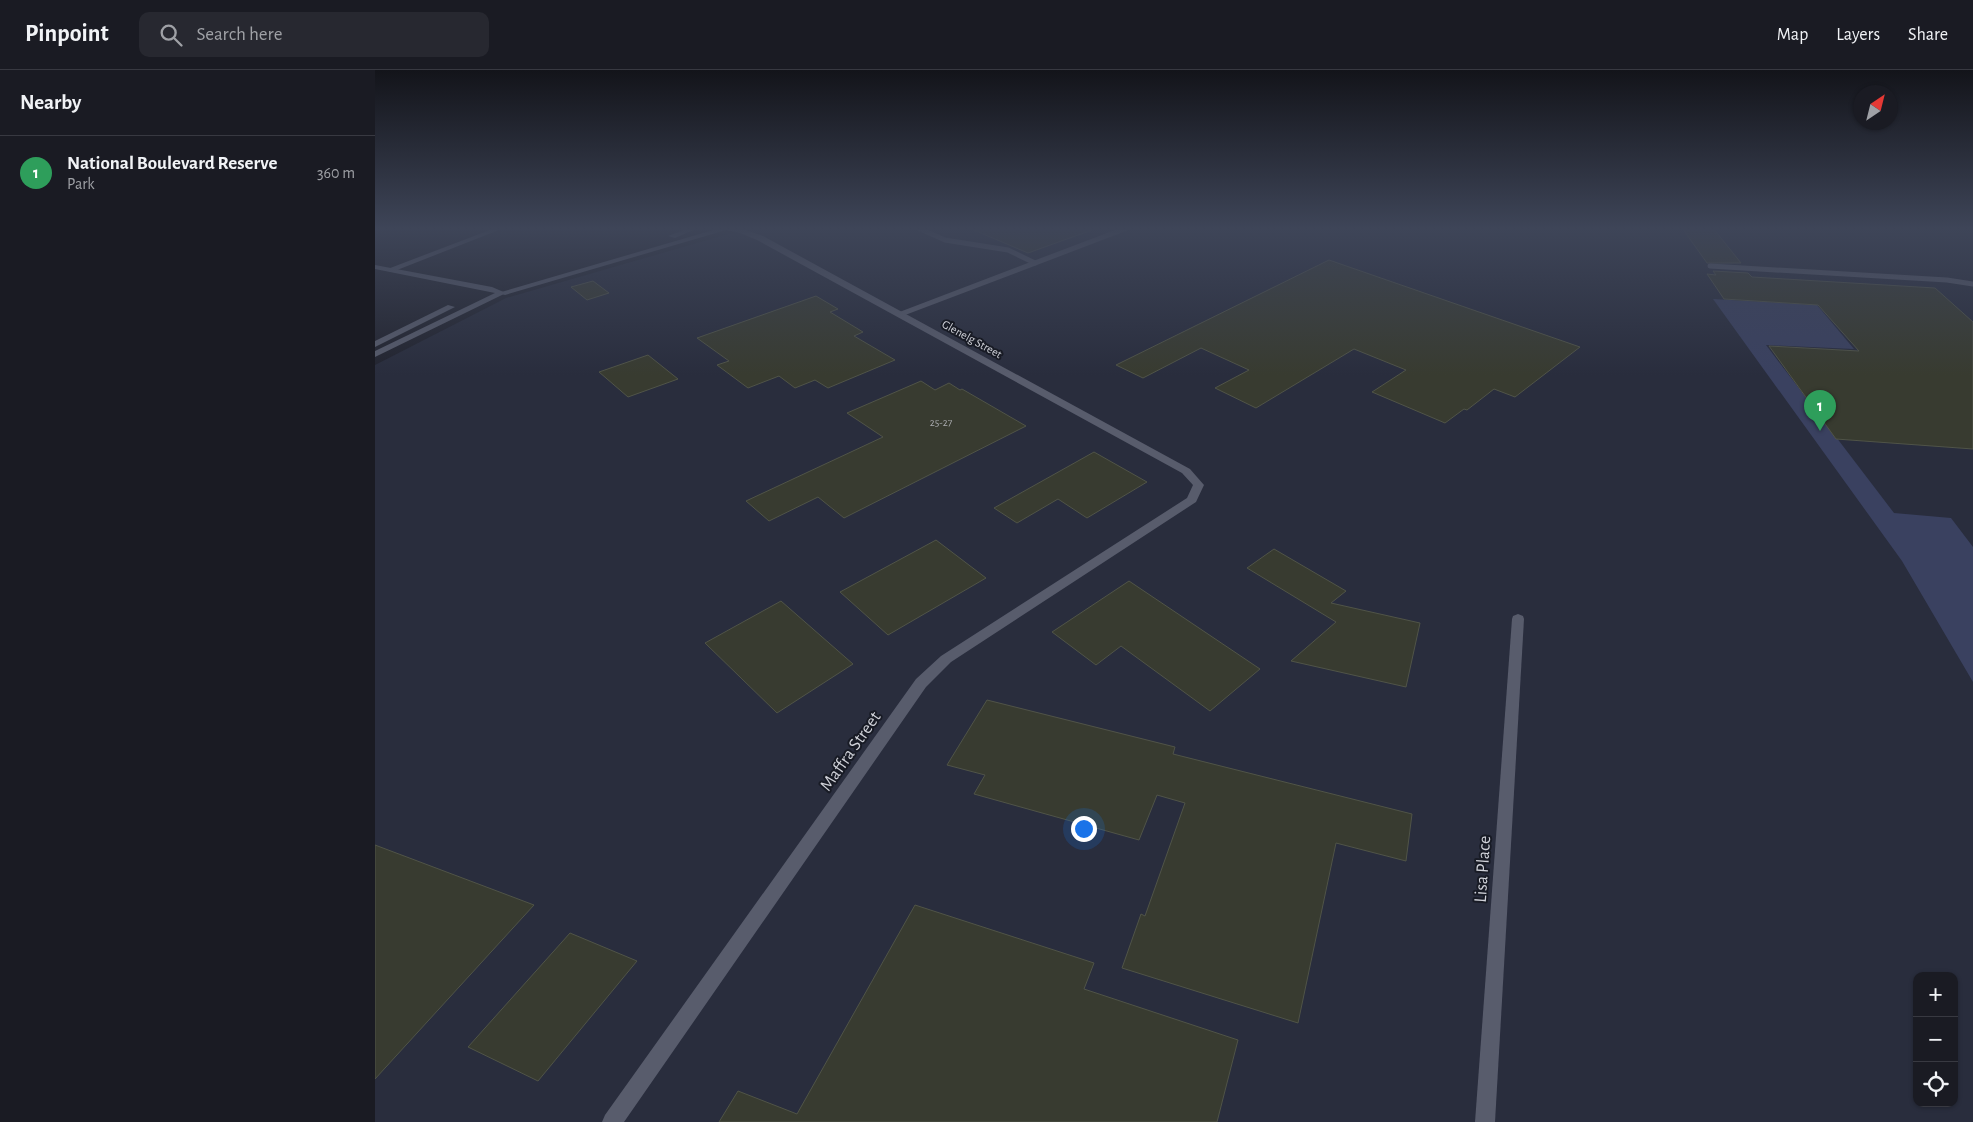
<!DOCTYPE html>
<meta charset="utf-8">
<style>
body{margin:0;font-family:"Alegreya Sans",sans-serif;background:#272830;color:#f1f3f6}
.controls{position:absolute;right:15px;bottom:15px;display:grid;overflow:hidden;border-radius:10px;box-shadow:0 1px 4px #0004}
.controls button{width:45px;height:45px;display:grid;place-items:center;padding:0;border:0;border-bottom:1px solid #383941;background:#1a1b23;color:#f1f3f6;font:25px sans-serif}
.compass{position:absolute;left:1478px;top:15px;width:45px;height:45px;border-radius:50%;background:#1a1b23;box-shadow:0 1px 4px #0004;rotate:35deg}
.you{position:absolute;left:708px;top:758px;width:18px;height:18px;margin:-12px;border:4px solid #fff;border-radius:50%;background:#1a73e8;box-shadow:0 0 0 8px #1a73e833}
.badge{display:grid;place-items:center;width:32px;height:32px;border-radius:50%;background:#a8c71d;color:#fff;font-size:16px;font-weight:700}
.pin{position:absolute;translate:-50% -41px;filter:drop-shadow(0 1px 2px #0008)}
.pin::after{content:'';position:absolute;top:26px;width:18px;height:15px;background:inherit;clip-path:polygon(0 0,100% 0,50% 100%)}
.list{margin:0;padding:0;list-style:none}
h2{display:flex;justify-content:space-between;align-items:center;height:65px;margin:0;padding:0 20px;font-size:21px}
h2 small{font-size:16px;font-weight:400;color:#9fa1a6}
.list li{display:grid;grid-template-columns:32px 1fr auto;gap:15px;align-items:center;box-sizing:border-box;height:75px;padding:0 20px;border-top:1px solid #383941}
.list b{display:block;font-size:19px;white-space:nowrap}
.list p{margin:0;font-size:16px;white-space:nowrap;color:#9fa1a6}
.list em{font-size:16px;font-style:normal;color:#9fa1a6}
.icon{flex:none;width:28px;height:28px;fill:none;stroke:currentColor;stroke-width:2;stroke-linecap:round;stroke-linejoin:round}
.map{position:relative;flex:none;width:1598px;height:1052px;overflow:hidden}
header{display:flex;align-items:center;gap:30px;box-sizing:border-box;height:70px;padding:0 25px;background:#1a1b23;border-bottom:1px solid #383941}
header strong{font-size:24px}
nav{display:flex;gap:28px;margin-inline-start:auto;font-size:18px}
.search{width:350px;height:45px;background:#272830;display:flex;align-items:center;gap:12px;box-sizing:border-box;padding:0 18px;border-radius:10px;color:#9fa1a6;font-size:19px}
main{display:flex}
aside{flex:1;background:#1a1b23}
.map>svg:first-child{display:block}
.built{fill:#292d3d;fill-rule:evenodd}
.green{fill:#3a4160}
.building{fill:#383b30;stroke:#505448}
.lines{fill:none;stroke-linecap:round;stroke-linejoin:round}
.service{stroke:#585c6c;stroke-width:5}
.minor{fill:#585c6c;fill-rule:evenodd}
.tertiary{fill:#585c6c;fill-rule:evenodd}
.labels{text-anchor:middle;stroke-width:4;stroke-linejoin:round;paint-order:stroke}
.far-number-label{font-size:11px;fill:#aaacaf}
.far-street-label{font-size:12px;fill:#d0d2d9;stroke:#181b25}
.near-street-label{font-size:18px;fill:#d0d2d9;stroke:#181b25}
</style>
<header>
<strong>Pinpoint</strong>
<div class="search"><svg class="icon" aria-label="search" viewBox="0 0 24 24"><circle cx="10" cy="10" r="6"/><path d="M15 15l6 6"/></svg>Search here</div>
<nav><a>Map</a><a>Layers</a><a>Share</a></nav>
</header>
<main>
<aside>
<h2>Nearby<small></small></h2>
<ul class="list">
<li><span class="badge" style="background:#2e9e5b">1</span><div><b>National Boulevard Reserve</b><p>Park</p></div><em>360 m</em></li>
</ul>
</aside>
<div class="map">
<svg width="1598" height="1052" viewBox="0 0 1598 1052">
<rect width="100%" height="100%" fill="#22242f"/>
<path class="built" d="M374,158H1598V1052H0V295L131,228ZM1542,906H1579V1033H1542Z"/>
<path class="green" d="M1338,229L1442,235L1479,279L1391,275L1519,443L1576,448L1598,477V612L1527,491Z"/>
<g class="building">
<path d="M594,158H717V160L653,183Z"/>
<path d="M1307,158H1338L1366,193H1332Z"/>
<path d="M954,190L1205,277L1140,327L1119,319L1092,340L1089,339L1070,353L997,322L1031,300L979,279L881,338L840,318L874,300L826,278L768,308L741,295Z"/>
<path d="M1338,201L1373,203L1377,207L1560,218L1598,252V379L1461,369L1394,276L1484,281L1443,235L1349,229L1332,204L1341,205Z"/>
<path d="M218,211L234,223L212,230L196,217Z"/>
<path d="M441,226L463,239L455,242L488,262L479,266L520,290L453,318L440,310L420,318L404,306L373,318L342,295L354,291L322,268Z"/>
<path d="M273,285L303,309L253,327L224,302Z"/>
<path d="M546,311L560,320L574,313L585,320L587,319L651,356L469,448L443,427L394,451L371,431L508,367L472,343Z"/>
<path d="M719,382L772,412L712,448L683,429L642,453L619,438Z"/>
<path d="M561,470L611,508L513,565L465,522Z"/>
<path d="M899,479L971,521L956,533L1045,553L1031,617L916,591L961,552L872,498Z"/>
<path d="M754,511L885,599L835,641L746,576L721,595L677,562Z"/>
<path d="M406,531L478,594L402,643L330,573Z"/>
<path d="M612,630L800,677L798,684L1037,744L1031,791L961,773L923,953L747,898L766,844L770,846L810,733L782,725L764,770L599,724L610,705L572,695Z"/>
<path d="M0,775L159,835L0,1009Z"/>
<path d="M540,835L719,893L709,919L863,970L842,1052H344L363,1021L422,1044Z"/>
<path d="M195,863L262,891L163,1011L93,977Z"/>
</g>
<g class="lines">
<g class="service">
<path d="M543,158L570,170L633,180L660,193"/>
<path d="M1335,196L1572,210L1598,214"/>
<path d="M526,244L752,158"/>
</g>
<g class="minor">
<path d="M120,158H129L17,202L10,200Z"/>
<path d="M314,158H323L300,168L293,166Z"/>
<path d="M345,158L367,159L388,166L815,399L829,415L821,432L576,592L551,617L249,1052H227L230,1045L541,609L566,586L812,428L818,415L807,403L382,170L365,163L351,160L130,225L123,223Z"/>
<path d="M1143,544L1148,546L1149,549L1120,1052H1100L1137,549L1138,546Z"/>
</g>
<g class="tertiary">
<path d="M0,195L117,217L131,223L0,287V281L120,223L0,199Z"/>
<path d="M73,235L80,237L0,277V271Z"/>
</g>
</g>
<linearGradient id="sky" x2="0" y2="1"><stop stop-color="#13141a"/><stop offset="0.52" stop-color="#3e4558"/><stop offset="1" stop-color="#3e4558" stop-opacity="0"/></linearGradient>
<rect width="1598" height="305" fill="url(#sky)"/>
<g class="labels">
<g class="far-number-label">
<text x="566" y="356">25-27</text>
</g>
<g class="far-street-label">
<text transform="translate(597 269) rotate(29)" y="4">Glenelg Street</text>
</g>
<g class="near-street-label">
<text transform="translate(475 681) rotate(-55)" y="6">Maffra Street</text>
<text transform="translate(1107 799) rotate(-86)" y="6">Lisa Place</text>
</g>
</g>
</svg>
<div class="controls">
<button>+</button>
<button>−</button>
<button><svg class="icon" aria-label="locate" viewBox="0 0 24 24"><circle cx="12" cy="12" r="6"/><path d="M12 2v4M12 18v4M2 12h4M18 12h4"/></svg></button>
</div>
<svg class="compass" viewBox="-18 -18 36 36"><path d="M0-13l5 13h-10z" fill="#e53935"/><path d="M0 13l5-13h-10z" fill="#9fa1a6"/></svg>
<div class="you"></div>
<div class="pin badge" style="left:1445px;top:361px;background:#2e9e5b">1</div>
</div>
</main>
